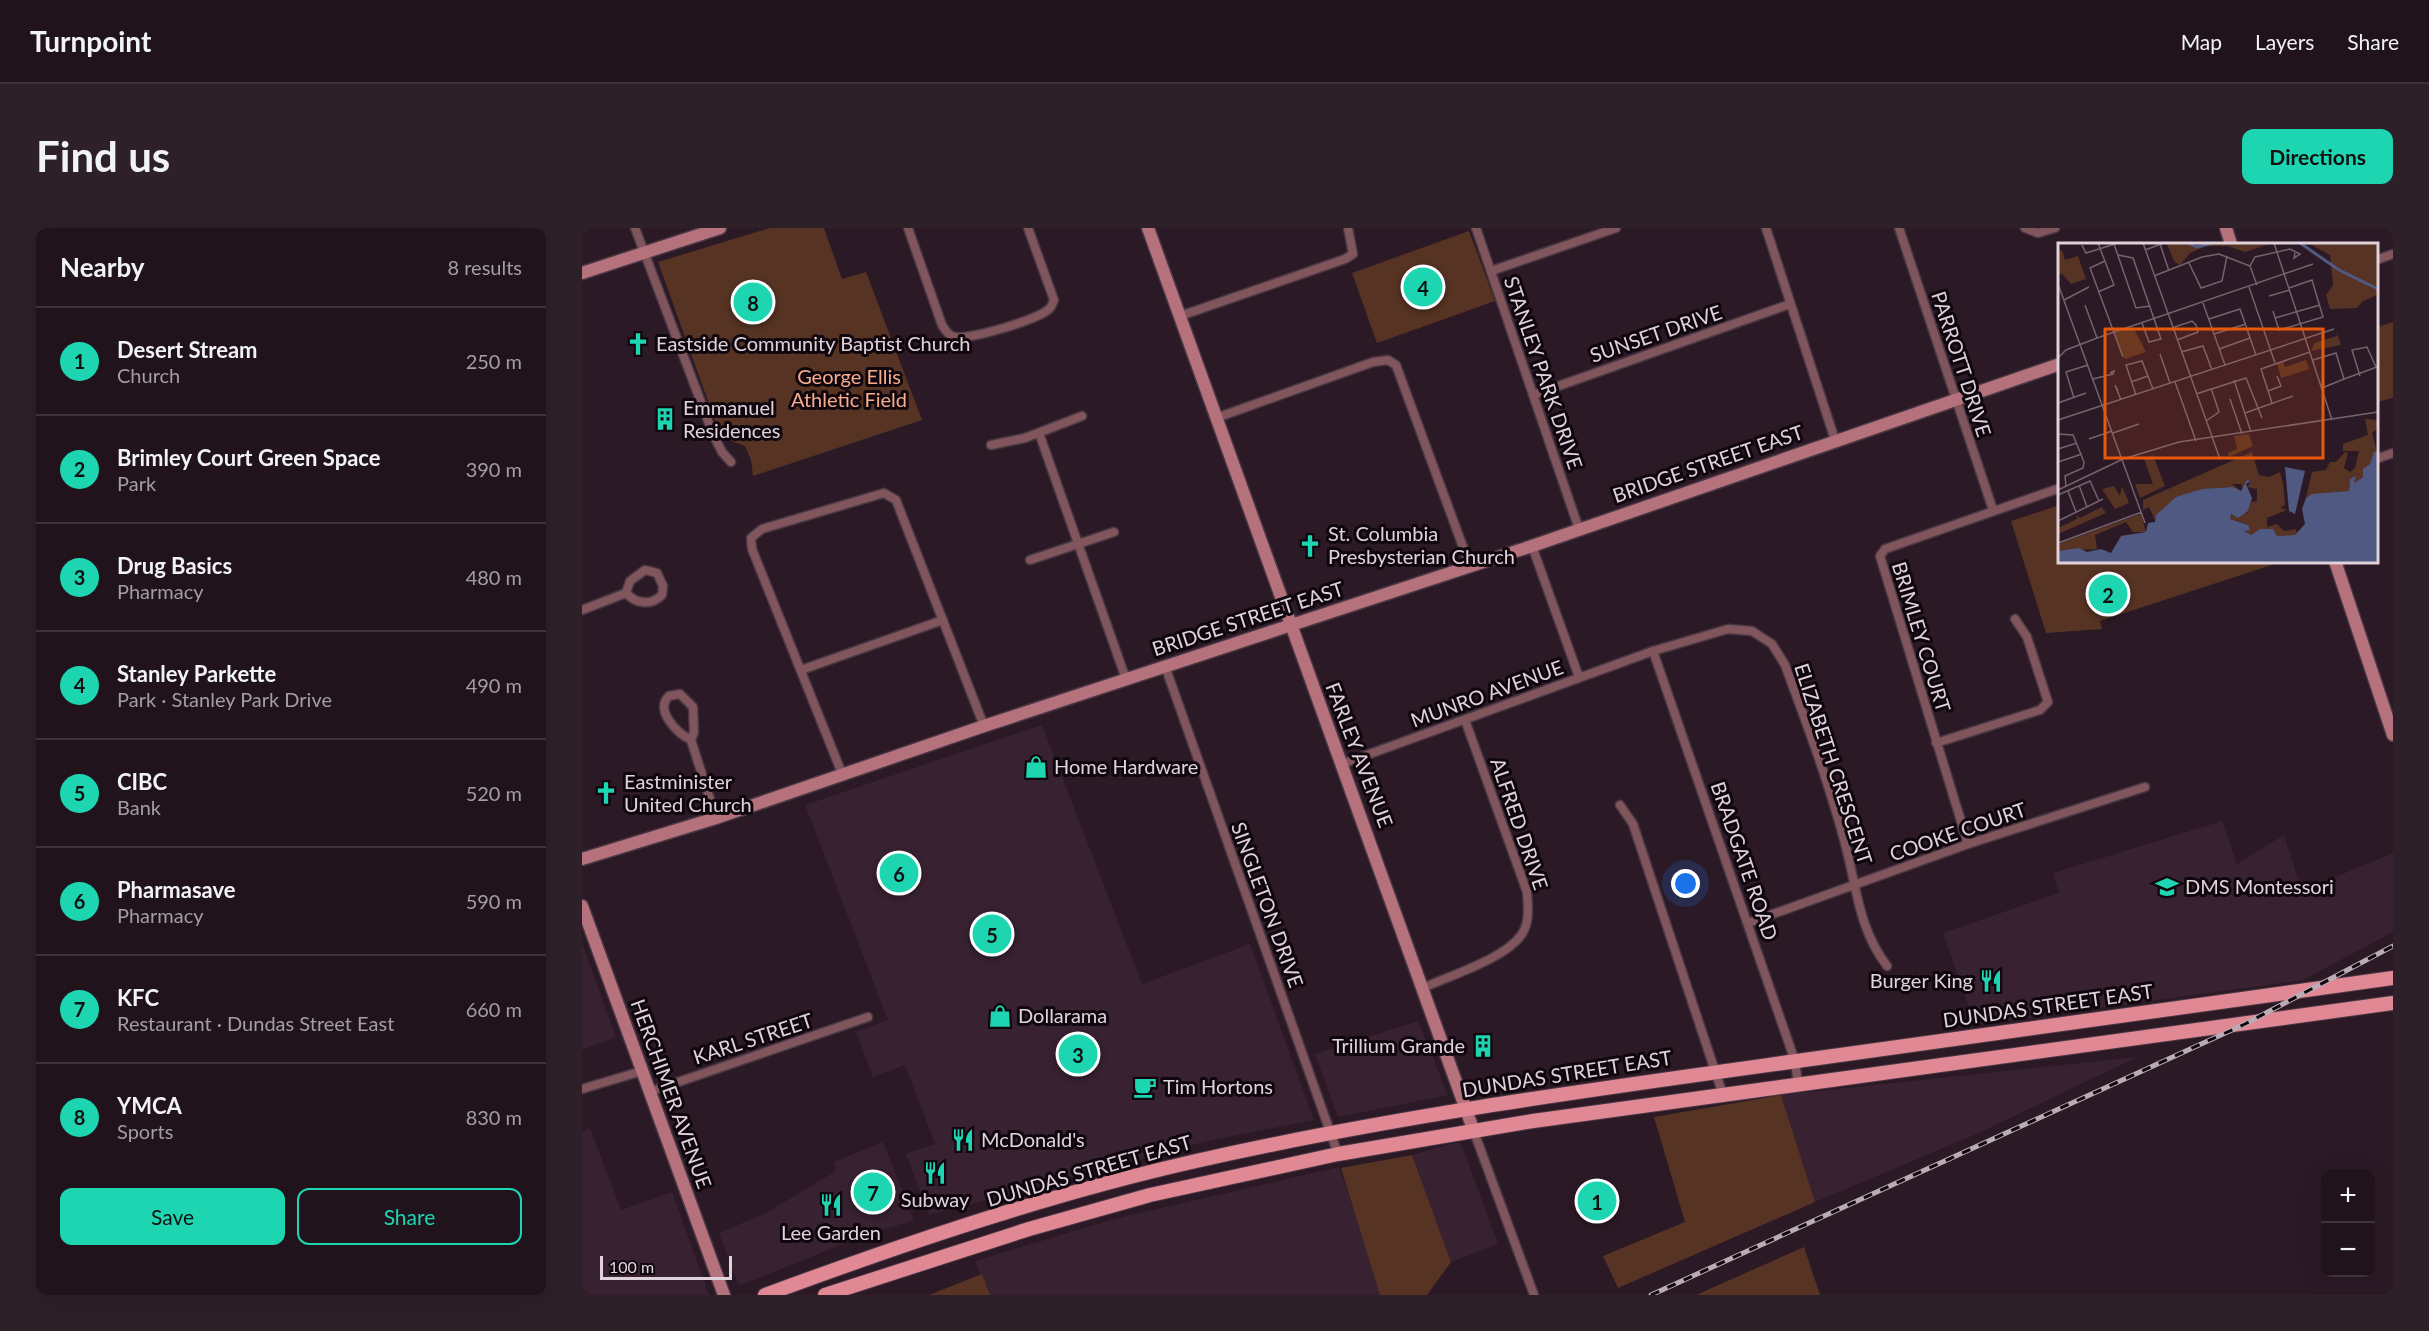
<!DOCTYPE html>
<meta charset="utf-8">
<style>
body{margin:0;font-family:Lato,sans-serif;background:#2d2029;color:#f1f3f6}
.controls{position:absolute;right:18px;bottom:18px;display:grid;overflow:hidden;border-radius:12px;box-shadow:0 6px 24px #0002}
.controls button{width:54px;height:54px;display:grid;place-items:center;padding:0;border:0;border-bottom:2px solid #3e323b;background:#21131c;color:#f1f3f6;font:30px sans-serif}
.scale{position:absolute;left:18px;bottom:15px;width:132px;box-sizing:border-box;padding-left:6px;border:3px solid #e0d2db;border-top:0;font-size:16px;line-height:21px;white-space:nowrap;color:#e0d2db;-webkit-text-stroke:4px #0f070d;paint-order:stroke}
.you{position:absolute;left:1104px;top:656px;width:21px;height:21px;margin:-15px;border:4px solid #fff;border-radius:50%;background:#1a73e8;box-shadow:0 0 0 9px #1a73e833}
.badge{display:grid;place-items:center;width:39px;height:39px;border-radius:50%;background:#1dd5b1;color:#111;font-size:20px;font-weight:700}
.pin{position:absolute;translate:-50% -50%;border:3px solid #fff;box-shadow:0 2px 6px #0006}
.list{margin:0;padding:0;list-style:none}
h2{display:flex;justify-content:space-between;align-items:center;height:78px;margin:0;padding:0 24px;font-size:26px}
h2 small{font-size:20px;font-weight:400;color:#a29ea3}
.list li{display:grid;grid-template-columns:39px 1fr auto;gap:18px;align-items:center;box-sizing:border-box;height:108px;padding:0 24px;border-top:2px solid #3e323b}
.list b{display:block;font-size:22px;white-space:nowrap}
.list p{margin:0;font-size:20px;white-space:nowrap;color:#a29ea3}
.list em{font-size:20px;font-style:normal;color:#a29ea3}
.actions{display:flex;gap:12px;padding:18px 24px}
.actions a{flex:1;padding:14px 0;border:2px solid #1dd5b1;border-radius:12px;text-align:center;font-size:21px;color:#1dd5b1}
.actions .main{background:#1dd5b1;color:#111}
.map{position:relative;flex:none;width:1811px;height:1067px;overflow:hidden;border-radius:12px}
header{display:flex;align-items:center;gap:36px;box-sizing:border-box;height:84px;padding:0 30px;background:#21131c;border-bottom:2px solid #3e323b}
header strong{font-size:28px}
nav{display:flex;gap:33px;margin-inline-start:auto;font-size:21px}
.intro{display:flex;align-items:center;justify-content:space-between;box-sizing:border-box;height:144px;padding:0 36px}
h1{margin:0;font-size:42px}
.button{padding:15px 27px;border-radius:12px;background:#1dd5b1;color:#111;font-size:21px;font-weight:700}
main{display:flex;gap:36px;padding:0 36px}
aside{flex:1;background:#21131c;border-radius:12px;box-shadow:0 6px 24px #0002}
.map>svg:first-child{display:block}
.built{fill:#382131}
.green{fill:#573324}
.lines{fill:none;stroke-linecap:round;stroke-linejoin:round}
.street-casing{stroke:#493743;stroke-width:11}
.secondary-casing{stroke:#493743;stroke-width:15}
.primary-casing{stroke:#493743;stroke-width:16}
.street{stroke:#80555b;stroke-width:8}
.secondary{stroke:#b6727c;stroke-width:12}
.primary{stroke:#e18895;stroke-width:14}
.rail-casing{stroke:#baabb5;stroke-width:5}
.rail{stroke:#0f070d;stroke-width:3;stroke-dasharray:9;stroke-linecap:butt}
.labels{text-anchor:middle;stroke-width:6;stroke-linejoin:round;paint-order:stroke}
.street-label{font-size:20px;fill:#e0d2db;stroke:#0f070d}
.poi-label{font-size:20px;fill:#e0d2db;stroke:#0f070d;text-anchor:start}
.park-label{font-size:20px;fill:#f6ac8d;stroke:#0f070d}
.inset-river{fill:none;stroke:#4f5982;stroke-width:3}
.inset-road{fill:none;stroke:#74636e;stroke-width:1.5}
.view{fill:#e8590c;fill-opacity:0.15;stroke:#e8590c;stroke-width:3}
.inset-edge{fill:none;stroke:#e0d2db;stroke-width:3}
</style>
<header>
<strong>Turnpoint</strong>
<nav><a>Map</a><a>Layers</a><a>Share</a></nav>
</header>
<div class="intro"><h1>Find us</h1><a class="button">Directions</a></div>
<main>
<aside>
<h2>Nearby<small>8 results</small></h2>
<ul class="list">
<li><span class="badge">1</span><div><b>Desert Stream</b><p>Church</p></div><em>250 m</em></li>
<li><span class="badge">2</span><div><b>Brimley Court Green Space</b><p>Park</p></div><em>390 m</em></li>
<li><span class="badge">3</span><div><b>Drug Basics</b><p>Pharmacy</p></div><em>480 m</em></li>
<li><span class="badge">4</span><div><b>Stanley Parkette</b><p>Park · Stanley Park Drive</p></div><em>490 m</em></li>
<li><span class="badge">5</span><div><b>CIBC</b><p>Bank</p></div><em>520 m</em></li>
<li><span class="badge">6</span><div><b>Pharmasave</b><p>Pharmacy</p></div><em>590 m</em></li>
<li><span class="badge">7</span><div><b>KFC</b><p>Restaurant · Dundas Street East</p></div><em>660 m</em></li>
<li><span class="badge">8</span><div><b>YMCA</b><p>Sports</p></div><em>830 m</em></li>
</ul>
<div class="actions"><a class="main">Save</a><a>Share</a></div>
</aside>
<div class="map">
<svg width="1811" height="1067" viewBox="0 0 1811 1067">
<rect width="100%" height="100%" fill="#2c1926"/>
<g class="built">
<path d="M460,497L560,756L668,716L732,892L621,914L347,987L324,926L353,916L323,837L291,849L274,804L306,792L223,577Z"/>
<path d="M1640,593L1655,636L1702,607L1720,663L1811,625V704L1721,752L1393,797L1361,705L1477,665L1471,645Z"/>
<path d="M0,715L34,809L0,822Z"/>
<path d="M836,793L866,867L756,889L733,826Z"/>
<path d="M1555,829L1397,905L1233,974L1199,867Z"/>
<path d="M8,900L39,982L90,964L127,1067H0V903Z"/>
<path d="M301,914L332,992L281,1008L157,1058L137,1005L184,985L254,943L251,934Z"/>
<path d="M873,915H879L916,1016L869,1034L830,927Z"/>
<path d="M757,939L802,1067H405L393,1033L532,991Z"/>
</g>
<g class="green">
<path d="M188,0H242L260,51L284,44L340,192L171,248L169,232L163,218L139,209L76,34Z"/>
<path d="M887,3L913,73L795,115L770,45Z"/>
<path d="M1811,94V170L1795,174V99Z"/>
<path d="M1478,277V333H1702L1518,393L1520,401L1464,405L1429,293Z"/>
<path d="M1199,867L1233,974L1036,1060L1021,1028L1103,994L1072,889Z"/>
<path d="M830,927L869,1034L845,1067H798L759,940Z"/>
<path d="M1222,1019L1238,1067H1114Z"/>
<path d="M400,1046L408,1067H347Z"/>
</g>
<g class="lines">
<g class="street-casing">
<g id="street">
<path d="M53,0L131,206L140,224L149,234"/>
<path d="M326,0L360,97C364,103 366,107 373,109C387,112 459,91 468,80C470,78 471,74 472,72L446,0"/>
<path d="M894,0L997,301"/>
<path d="M1184,0L1253,212"/>
<path d="M1317,0L1411,282"/>
<path d="M1443,0L1456,5L1473,0"/>
<path d="M1794,32L1811,26"/>
<path d="M909,43L1034,0"/>
<path d="M598,88L763,31L771,26L766,0"/>
<path d="M951,167L1208,76"/>
<path d="M634,190L791,134L806,132L814,137L888,338"/>
<path d="M457,205L544,451"/>
<path d="M409,217L443,210L500,188"/>
<path d="M1794,231L1811,225"/>
<path d="M950,318L997,449"/>
<path d="M448,332L532,304"/>
<path d="M63,342L75,345L81,358L80,367C69,378 54,376 44,365L48,353Z"/>
<path d="M0,382L44,365"/>
<path d="M1071,423L1213,833L1216,856"/>
<path d="M583,438L756,926"/>
<path d="M219,442L361,392"/>
<path d="M109,512C95,505 72,482 87,468L98,466L111,479L112,504L109,512L134,590"/>
<path d="M1354,515L1458,482L1466,474L1445,409L1433,391"/>
<path d="M760,536L1071,423L1146,401L1170,403L1190,416L1203,437C1225,496 1248,558 1264,619C1275,662 1277,701 1305,738"/>
<path d="M261,548L170,321L169,310L180,301L302,265L314,272L402,498"/>
<path d="M1038,577L1051,596L1141,867"/>
<path d="M1386,616L1298,328L1303,321L1478,260"/>
<path d="M1166,695L1386,616L1563,559"/>
<path d="M841,760C869,747 923,731 940,706C948,693 946,679 945,664L883,492"/>
<path d="M0,861L60,843"/>
<path d="M67,864L286,789"/>
<path d="M891,901L952,1067"/>
</g>
</g>
<g class="secondary-casing">
<g id="secondary">
<path d="M566,0L891,901"/>
<path d="M1644,0L1649,16"/>
<path d="M0,45L138,0"/>
<path d="M1753,333L1811,507"/>
<path d="M0,631L134,590L402,498L950,318L1478,136"/>
<path d="M0,678L142,1067"/>
</g>
</g>
<g class="primary-casing">
<g id="primary">
<path d="M183,1067C324,1015 468,966 614,933C812,888 1014,861 1215,833C1414,806 1613,779 1811,750"/>
<path d="M243,1067L447,1001L568,967L756,926L951,893L1811,775"/>
</g>
</g>
<use href="#street" class="street"/>
<use href="#secondary" class="secondary"/>
<use href="#primary" class="primary"/>
<g class="rail-casing">
<path id="rail" d="M1069,1067L1663,796L1811,718"/>
</g>
<use href="#rail" class="rail"/>
</g>
<defs>
<g id="church-bare" transform="scale(1.8)"><path d="M-1.2-6h2.4v3.5h3.3v2.4h-3.3V6h-2.4V-.1h-3.3v-2.4h3.3Z" fill="#1dd5b1" stroke="#0f070d" stroke-width="2.5" paint-order="stroke"/></g>
<g id="building-bare" transform="scale(1.8)"><path d="M-4-6H4V6H1V3H-1V6H-4ZM-2.5-4.3h1.7v1.8h-1.7ZM.8-4.3h1.7v1.8H.8ZM-2.5-1h1.7V.8h-1.7ZM.8-1h1.7V.8H.8Z" fill="#1dd5b1" stroke="#0f070d" stroke-width="2.5" paint-order="stroke"/></g>
<g id="shop-bare" transform="scale(1.8)"><path d="M-5-2.5h2.3a2.7 3.5 0 0 1 5.4 0H5L5.5 6h-11ZM-1.5-2.5h3a1.5 2.3 0 0 0-3 0Z" fill="#1dd5b1" stroke="#0f070d" stroke-width="2.5" paint-order="stroke"/></g>
<g id="school-bare" transform="scale(1.8)"><path d="M0-5L7-2L0 1L-7-2ZM-4 1L0 2.5L4 1V4Q0 6-4 4Z" fill="#1dd5b1" stroke="#0f070d" stroke-width="2.5" paint-order="stroke"/></g>
<g id="restaurant-bare" transform="scale(1.8)"><path d="M-5-6h1v4h1v-4h1v4h1v-4h1v5L-1.5 .5V6h-2V.5L-5-1ZM5-6V6H3V1.5H1.5Q1.5-4 5-6Z" fill="#1dd5b1" stroke="#0f070d" stroke-width="2.5" paint-order="stroke"/></g>
<g id="cafe-bare" transform="scale(1.8)"><path d="M-5.5-4.5H6V0H3Q3 3.5 0 3.5H-2.5Q-5.5 3.5-5.5 0ZM3-3.2v2h1.7v-2ZM-6 4.5H4V6H-6Z" fill="#1dd5b1" stroke="#0f070d" stroke-width="2.5" paint-order="stroke"/></g>
</defs>
<g fill-rule="evenodd">
<use href="#church-bare" x="56" y="116"/>
<use href="#building-bare" x="83" y="191"/>
<use href="#church-bare" x="728" y="318"/>
<use href="#shop-bare" x="454" y="539"/>
<use href="#church-bare" x="24" y="565"/>
<use href="#school-bare" x="1585" y="659"/>
<use href="#restaurant-bare" x="1409" y="753"/>
<use href="#shop-bare" x="418" y="788"/>
<use href="#building-bare" x="901" y="818"/>
<use href="#cafe-bare" x="563" y="859"/>
<use href="#restaurant-bare" x="381" y="912"/>
<use href="#restaurant-bare" x="353" y="945"/>
<use href="#restaurant-bare" x="249" y="977"/>
</g>
<g class="labels">
<g class="street-label">
<text transform="translate(1074 106) rotate(-19)" y="7">SUNSET DRIVE</text>
<text transform="translate(1379 136) rotate(72)" y="7">PARROTT DRIVE</text>
<text transform="translate(961 145) rotate(71)" y="7">STANLEY PARK DRIVE</text>
<text transform="translate(1126 236) rotate(-19)" y="7">BRIDGE STREET EAST</text>
<text transform="translate(666 391) rotate(-18)" y="7">BRIDGE STREET EAST</text>
<text transform="translate(1339 409) rotate(73)" y="7">BRIMLEY COURT</text>
<text transform="translate(905 466) rotate(-20)" y="7">MUNRO AVENUE</text>
<text transform="translate(777 527) rotate(69)" y="7">FARLEY AVENUE</text>
<text transform="translate(1251 536) rotate(72)" y="7">ELIZABETH CRESCENT</text>
<text transform="translate(937 596) rotate(71)" y="7">ALFRED DRIVE</text>
<text transform="translate(1376 604) rotate(-19)" y="7">COOKE COURT</text>
<text transform="translate(1162 633) rotate(71)" y="7">BRADGATE ROAD</text>
<text transform="translate(685 677) rotate(70)" y="7">SINGLETON DRIVE</text>
<text transform="translate(1466 778) rotate(-8)" y="7">DUNDAS STREET EAST</text>
<text transform="translate(171 811) rotate(-18)" y="7">KARL STREET</text>
<text transform="translate(985 846) rotate(-9)" y="7">DUNDAS STREET EAST</text>
<text transform="translate(89 866) rotate(70)" y="7">HERCHIMER AVENUE</text>
<text transform="translate(507 943) rotate(-16)" y="7">DUNDAS STREET EAST</text>
</g>
<g class="poi-label">
<text x="74" y="123">Eastside Community Baptist Church</text>
<text x="101" y="187">Emmanuel<tspan x="101" dy="23">Residences</tspan></text>
<text x="746" y="313">St. Columbia<tspan x="746" dy="23">Presbysterian Church</tspan></text>
<text x="472" y="546">Home Hardware</text>
<text x="42" y="561">Eastminister<tspan x="42" dy="23">United Church</tspan></text>
<text x="1603" y="666">DMS Montessori</text>
<text x="1391" y="760" text-anchor="end">Burger King</text>
<text x="436" y="795">Dollarama</text>
<text x="883" y="825" text-anchor="end">Trillium Grande</text>
<text x="581" y="866">Tim Hortons</text>
<text x="399" y="919">McDonald's</text>
<text x="353" y="979" text-anchor="middle">Subway</text>
<text x="249" y="1012" text-anchor="middle">Lee Garden</text>
</g>
<g class="park-label">
<text x="267" y="156">George Ellis<tspan x="267" dy="23">Athletic Field</tspan></text>
</g>
</g>
<g transform="translate(1476 15)">
<rect width="320" height="320" fill="#2c1926"/>
<path d="M214,0L187,9L169,3H148L132,10L122,22L116,18L109,1ZM250,0H319V52L305,58L299,65L272,66L268,52L275,42L272,12ZM4,7L7,17L20,13L28,36L13,41L4,31L0,32V9ZM75,84L88,109L67,116L56,90ZM278,87L283,102L253,108L257,100L279,93ZM248,117L251,126L255,125L223,135L219,121L225,119L227,124ZM307,176L319,177V186L314,190L319,209L305,234L296,240L297,232L292,236L291,248L248,255L254,229L268,227L272,219H278L287,209L290,210L286,225L292,229L297,225L301,208H285V201L310,192ZM191,191L195,203L171,214L170,210L179,206L176,193ZM194,209L201,232L211,234L222,229L225,240L227,262L222,265L229,267L209,275V284L219,281L226,288L238,286L239,293L219,294L215,286H202L193,292L186,288L189,281L172,276V272L189,270L193,259L199,258V246L189,244L193,238L189,237L185,247L183,241H174L183,248L166,244L118,254L97,277L91,264L85,267V257ZM95,212L107,243L82,255L77,241H95L86,216ZM56,243L62,253L64,243L71,260L57,266L44,246ZM44,264L48,270L0,291V285L19,276L18,272L22,275ZM83,271L88,289H75L68,279L37,292L39,306L0,308V301Z" fill="#573324"/>
<path d="M316,209H319V319H0L1,308L21,305L29,309L43,306L53,310L63,293L88,289L90,280L97,279L98,272L118,254L144,246L175,244L183,248L189,237L193,238L188,241L194,255L190,268L180,275L173,271L172,276L190,282L192,287L186,288L193,292L202,286H215L219,293L237,292L247,281L244,266L248,255L254,251L291,248L292,236L298,232L296,240L305,234V226L312,221ZM227,224L247,228L237,271L231,268Z" fill="#4f5982"/>
<path class="inset-river" d="M130,0L139,4L155,0M242,0L281,27L320,46"/>
<path class="inset-road" d="M85,0L162,216M216,0L274,177M56,1L78,65L92,63M102,1L111,28M24,2L28,10L57,1M87,7L106,0M60,12L75,15L103,96L91,99L84,80M47,18L32,25L65,114M131,20L143,45L164,38L169,13M192,23L197,14L232,6L242,11L236,15L237,10M96,33L144,14L161,11L192,23L199,42M0,41L87,280M191,44L217,120M40,49L56,42L40,0M211,53L232,47M6,57L31,44M145,60L167,122M27,62L39,95M215,68L221,87L265,74L254,37L231,45M217,75L262,62M151,76L182,66L198,112M114,85L134,78L138,82L140,89L119,97M156,91L188,81M161,106L192,95M123,109L145,103L154,127M102,111L112,140M0,115L8,107L39,95L255,21M255,117L278,110L286,136L264,145M302,133L294,107L309,104L318,124M35,136L55,131L56,128L52,130M286,136L319,124M176,137L193,189M73,139L90,133M117,139L138,198M60,148L57,142L63,157M210,148L223,143L219,133M138,151L188,135L204,175M78,152L68,122L84,118L95,146M16,155L8,129L30,122M172,156L184,191M0,160L28,150M214,160L203,126L252,109M187,170L235,153M0,177L276,86M148,178L161,169L153,145M55,190L81,181M0,191L15,192L26,219L25,225L7,233L8,244M31,196L54,188M0,206L19,200M0,219L24,211M21,242L29,264M0,247L65,216L121,199L320,169M10,248L18,269M0,252L32,238L41,258M0,278L45,256M0,300L84,269"/>
<path class="view" d="M47,86H265V215H47Z"/>
<rect width="320" height="320" class="inset-edge"/>
</g>
</svg>
<div class="controls">
<button>+</button>
<button>−</button>
</div>
<div class="scale">100 m</div>
<div class="you"></div>
<div class="pin badge" style="left:1015px;top:973px">1</div>
<div class="pin badge" style="left:1526px;top:366px">2</div>
<div class="pin badge" style="left:496px;top:826px">3</div>
<div class="pin badge" style="left:841px;top:59px">4</div>
<div class="pin badge" style="left:410px;top:706px">5</div>
<div class="pin badge" style="left:317px;top:645px">6</div>
<div class="pin badge" style="left:291px;top:964px">7</div>
<div class="pin badge" style="left:171px;top:74px">8</div>
</div>
</main>
